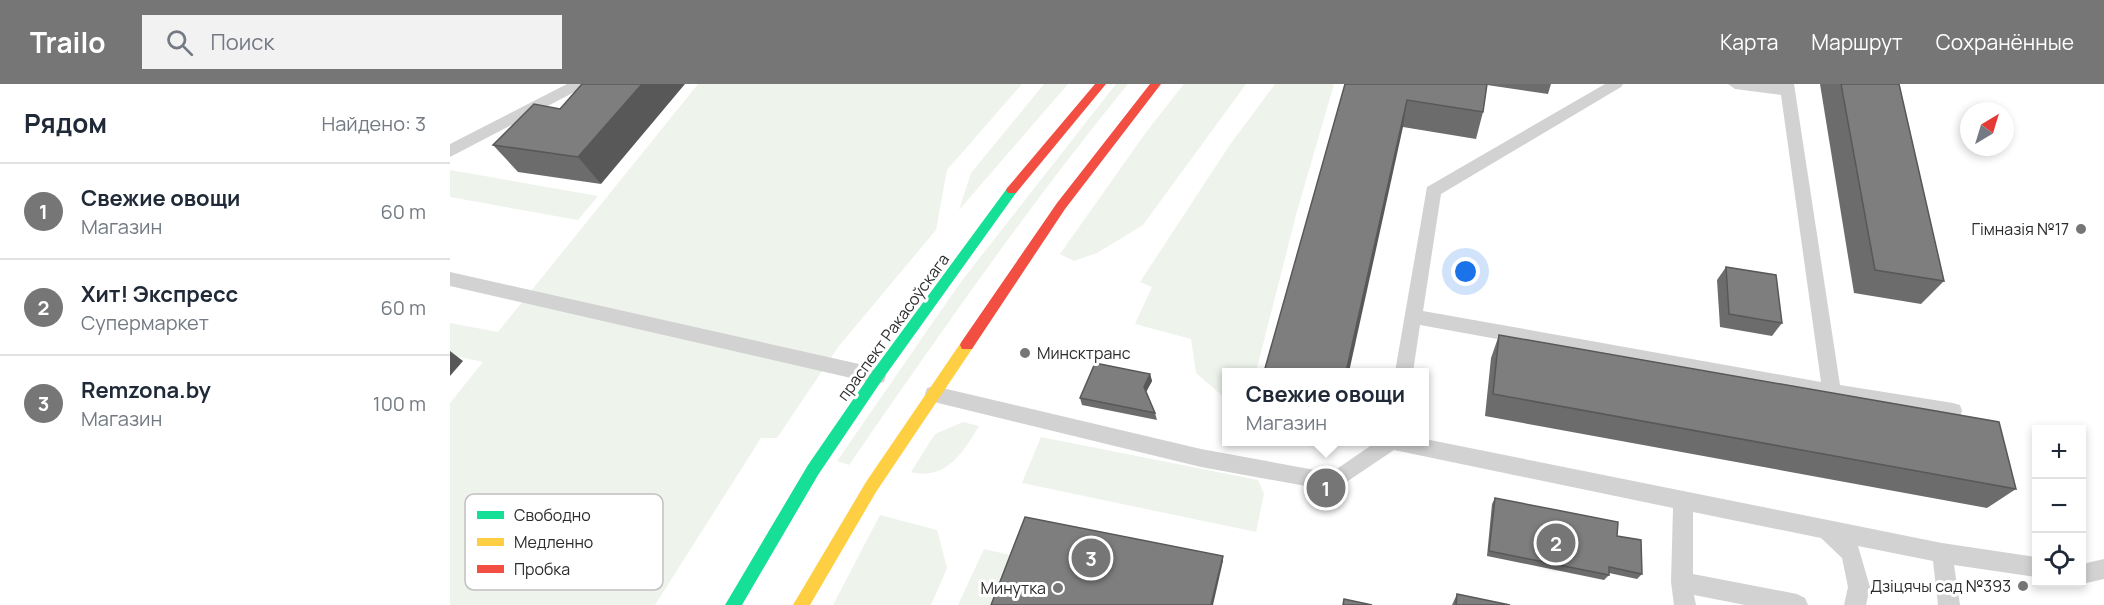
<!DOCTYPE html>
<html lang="ru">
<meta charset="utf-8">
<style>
body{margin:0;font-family:Manrope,sans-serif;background:#f2f2f3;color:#1f2937}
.controls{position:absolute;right:18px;bottom:18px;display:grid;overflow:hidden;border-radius:0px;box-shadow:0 3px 9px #0003}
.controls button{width:54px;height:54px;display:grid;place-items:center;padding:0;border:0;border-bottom:2px solid #e0e1e3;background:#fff;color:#1f2937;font:30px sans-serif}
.compass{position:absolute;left:1510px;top:18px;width:54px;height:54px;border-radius:50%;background:#fff;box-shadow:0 3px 9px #0003;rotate:38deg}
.you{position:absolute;left:1016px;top:188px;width:21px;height:21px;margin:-15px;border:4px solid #fff;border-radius:50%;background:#1a73e8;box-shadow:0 0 0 9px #1a73e833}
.badge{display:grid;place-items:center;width:39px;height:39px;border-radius:50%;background:#767676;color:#fff;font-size:20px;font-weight:700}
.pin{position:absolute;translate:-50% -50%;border:3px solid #fff;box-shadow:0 2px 6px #0006}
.popup{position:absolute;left:772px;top:284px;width:207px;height:78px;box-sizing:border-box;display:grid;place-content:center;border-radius:0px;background:#fff;filter:drop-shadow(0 2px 4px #0005);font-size:20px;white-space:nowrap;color:#747a83}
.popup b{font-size:22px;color:#1f2937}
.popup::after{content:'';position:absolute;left:50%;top:100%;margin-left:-12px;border:12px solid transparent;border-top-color:#fff}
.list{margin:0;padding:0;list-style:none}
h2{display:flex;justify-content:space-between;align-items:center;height:78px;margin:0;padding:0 24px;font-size:26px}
h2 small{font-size:20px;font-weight:400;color:#747a83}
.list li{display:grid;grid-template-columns:39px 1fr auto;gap:18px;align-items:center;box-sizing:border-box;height:96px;padding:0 24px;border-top:2px solid #e0e1e3}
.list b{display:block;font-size:22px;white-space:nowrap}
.list p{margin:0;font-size:20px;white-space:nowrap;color:#747a83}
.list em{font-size:20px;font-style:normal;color:#747a83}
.icon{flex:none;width:33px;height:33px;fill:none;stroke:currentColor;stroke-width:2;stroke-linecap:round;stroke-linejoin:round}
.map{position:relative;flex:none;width:1654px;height:521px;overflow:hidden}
header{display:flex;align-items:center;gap:36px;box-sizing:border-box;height:84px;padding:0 30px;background:#767676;color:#fff}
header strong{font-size:28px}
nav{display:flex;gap:33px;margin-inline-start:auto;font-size:21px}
.search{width:420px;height:54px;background:#f2f2f3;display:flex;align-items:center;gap:15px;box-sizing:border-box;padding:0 21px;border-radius:0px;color:#747a83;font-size:22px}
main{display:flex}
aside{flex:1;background:#fff}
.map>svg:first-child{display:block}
.green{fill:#eef3ec}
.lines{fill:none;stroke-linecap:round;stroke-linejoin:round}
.lane{fill:#d2d2d2;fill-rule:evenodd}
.fast{fill:#16e098;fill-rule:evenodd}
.slow{fill:#ffcf43;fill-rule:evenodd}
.jam{fill:#f24e42;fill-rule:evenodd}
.wall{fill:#6c6c6c}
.shaded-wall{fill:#585858}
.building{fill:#7e7e7e;stroke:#585858;stroke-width:1.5}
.poi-dot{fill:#767676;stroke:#fff;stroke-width:2}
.labels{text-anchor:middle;stroke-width:6;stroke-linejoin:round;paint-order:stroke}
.poi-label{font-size:16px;fill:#2d2d2d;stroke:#fff;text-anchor:end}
.street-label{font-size:16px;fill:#2d2d2d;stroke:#fff}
.key{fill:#fff;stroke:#c0c0c0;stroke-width:1.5}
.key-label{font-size:16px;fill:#2d2d2d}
</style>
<header>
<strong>Trailo</strong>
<div class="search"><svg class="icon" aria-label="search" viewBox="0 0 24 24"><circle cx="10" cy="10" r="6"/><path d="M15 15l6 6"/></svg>Поиск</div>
<nav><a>Карта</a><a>Маршрут</a><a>Сохранённые</a></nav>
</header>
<main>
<aside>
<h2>Рядом<small>Найдено: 3</small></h2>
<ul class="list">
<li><span class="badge">1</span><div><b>Свежие овощи</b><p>Магазин</p></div><em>60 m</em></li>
<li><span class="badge">2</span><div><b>Хит! Экспресс</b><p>Супермаркет</p></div><em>60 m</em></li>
<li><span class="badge">3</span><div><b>Remzona.by</b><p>Магазин</p></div><em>100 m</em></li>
</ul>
</aside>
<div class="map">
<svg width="1654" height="521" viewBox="0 0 1654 521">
<rect width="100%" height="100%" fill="#fff"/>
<g class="green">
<path d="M248,0H572L497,86L486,146L389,262L327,354H311L205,521H0V319L33,278L0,271V239L48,248Z"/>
<path d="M594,0H618L509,126L521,89Z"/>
<path d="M666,0H678C578,122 489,251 399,381L387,377L510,199Z"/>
<path d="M734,0H796L693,141L647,169L624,177L610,170L697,47Z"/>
<path d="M825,0H884L846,131L806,288H777V316L746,289L741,255L685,240L702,203L690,198L779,62Z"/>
<path d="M0,86L148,112L128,136L0,113Z"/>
<path d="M513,338L529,342C514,367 496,397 461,388L485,350Z"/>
<path d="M591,353L808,396L814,410L806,448L572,399Z"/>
<path d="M430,431L487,446L497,484L481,521H383Z"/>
<path d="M534,465L560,471L540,521H508Z"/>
</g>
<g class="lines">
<g class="lane">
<path d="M117,0H136L134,3L0,73V60Z"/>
<path d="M1155,0H1173L1171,3L991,110L973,227L1371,298L1331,11L1285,5L1278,0H1344L1390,301L1503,319L1510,321L1512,327L1510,333L1503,335L1382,316L970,241L963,288H945L977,103Z"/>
<path d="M0,188L427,284L434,286L436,292L434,298L427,300L0,202Z"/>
<path d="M484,302L751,365L881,389L926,358H975V355L1492,459L1586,473V493L1504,481L1510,521H1488L1483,477L1408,462L1420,503L1416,521H1394L1398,503L1392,474L1371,454L1243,428V490L1347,510L1355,514L1358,521H1295L1244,511L1246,521H1224L1221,498L1223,424L944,366L883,407L751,383L484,318L477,316L475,310L477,304Z"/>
<path d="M1654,475V495L1632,500L1628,498H1632V480Z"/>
</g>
<path class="fast" d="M562,102L568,106L566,109L432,296L368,391L292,521H275L358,381L422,288L558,103Z"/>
<path class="slow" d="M517,255L522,257L524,261L522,265L426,408L360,521H343L416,398L512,257Z"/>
<g class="jam">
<path d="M645,0H656L566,109H558L556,106L558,103Z"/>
<path d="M700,0H711L615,125L522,265H512L510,261L512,257L607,119Z"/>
</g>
</g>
<g class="wall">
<path d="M895,0H1101L1098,10L1037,1L1033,28L1026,55L953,43Z"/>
<path d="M1370,0H1449L1494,197L1471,220L1404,209Z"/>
<path d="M110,25L151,100L68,88L43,61Z"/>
<path d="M1276,183L1332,239L1322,252L1270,243L1267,196Z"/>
<path d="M1049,251L1566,405L1537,424L1035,332L1041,274Z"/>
<path d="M700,290L702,297L696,308L705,329L707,336L632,321L630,314Z"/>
<path d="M1045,414L1167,452L1192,490L1187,495L1159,489V491L1154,496L1037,472L1042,420Z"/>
<path d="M1007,510L1060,521H1002Z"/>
</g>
<g class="shaded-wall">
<path d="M192,0H235L151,100L128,73Z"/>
<path d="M957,16L953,43L899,288H896Z"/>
<path d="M0,267L13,277L0,292Z"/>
<path d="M700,290L702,297L695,310L694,303Z"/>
<path d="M773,472V477L763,521H761Z"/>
</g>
<g class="building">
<path d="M132,0H192L128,73L43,61L84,20L110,25Z"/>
<path d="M895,0H1037L1033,28L957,16L896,288H814Z"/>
<path d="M1391,0H1449L1494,197L1425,186Z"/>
<path d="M1276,183L1326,191L1332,239L1279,230Z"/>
<path d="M1049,251L1549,338L1566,405L1043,310Z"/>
<path d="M645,279L700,290L694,303L705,329L630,314Z"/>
<path d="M1045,414L1168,438L1167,452L1191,456L1192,490L1159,483V491L1039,467Z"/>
<path d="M575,433L773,472L761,521H541Z"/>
<path d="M1007,510L1060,521H1006Z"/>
<path d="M894,515L922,521H893Z"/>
</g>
<g class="poi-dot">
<circle cx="1631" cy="145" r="6"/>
<circle cx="575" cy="269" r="6"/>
<circle cx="1573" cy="502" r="6"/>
<circle cx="608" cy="504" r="6"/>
</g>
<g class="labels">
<g class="poi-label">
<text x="1619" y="151">Гімназія №17</text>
<text x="587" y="275" text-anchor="start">Минсктранс</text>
<text x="1561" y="508">Дзіцячы сад №393</text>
<text x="596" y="510">Минутка</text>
</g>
<g class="street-label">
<text transform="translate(443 243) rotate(-54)" y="6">праспект Ракасоўскага</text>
</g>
</g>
<rect x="15" y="410" width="198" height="96" rx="9" class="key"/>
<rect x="27" y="427" width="27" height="8" fill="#16e098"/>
<rect x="27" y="454" width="27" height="8" fill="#ffcf43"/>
<rect x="27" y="481" width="27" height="8" fill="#f24e42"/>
<g class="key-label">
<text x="64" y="437">Свободно</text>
<text x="64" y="464">Медленно</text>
<text x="64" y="491">Пробка</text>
</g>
</svg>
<div class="controls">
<button>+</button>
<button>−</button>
<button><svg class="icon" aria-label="locate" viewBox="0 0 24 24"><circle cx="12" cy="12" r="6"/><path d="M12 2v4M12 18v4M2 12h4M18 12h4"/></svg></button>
</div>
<svg class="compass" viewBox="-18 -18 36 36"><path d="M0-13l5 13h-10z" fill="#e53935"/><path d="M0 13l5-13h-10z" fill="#747a83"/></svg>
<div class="you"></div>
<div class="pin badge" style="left:876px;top:404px">1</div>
<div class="popup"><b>Свежие овощи</b>Магазин</div>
<div class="pin badge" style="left:1106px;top:459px">2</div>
<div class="pin badge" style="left:641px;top:474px">3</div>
</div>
</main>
